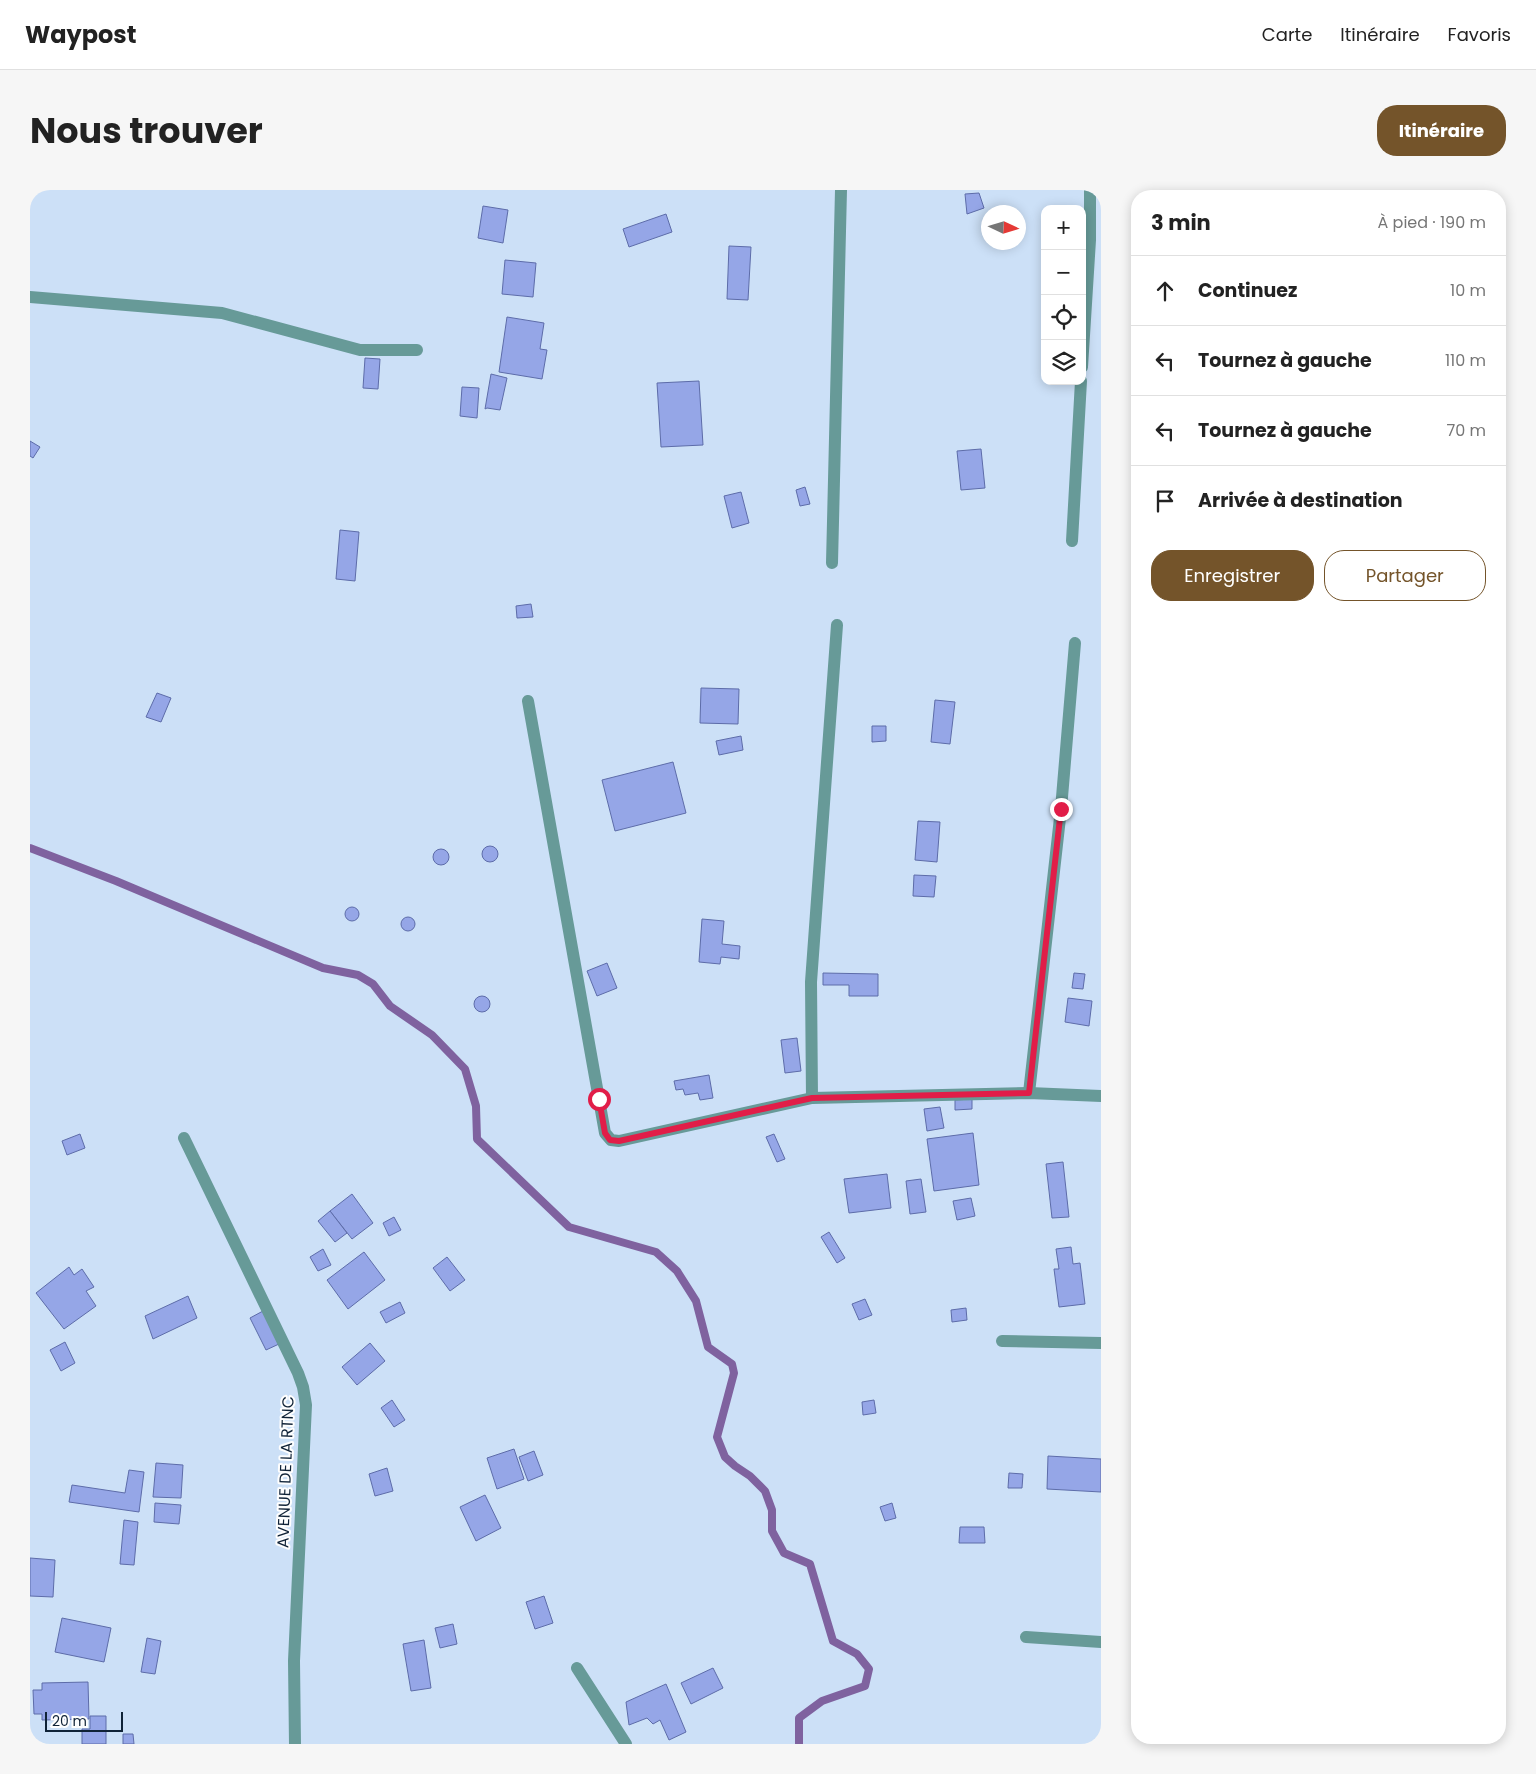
<!DOCTYPE html>
<html lang="fr">
<meta charset="utf-8">
<style>
body{margin:0;font-family:Poppins,sans-serif;background:#f6f6f6;color:#222}
.controls{position:absolute;right:15px;top:15px;display:grid;overflow:hidden;border-radius:10px;box-shadow:0 2px 12px #0003}
.controls button{width:45px;height:45px;display:grid;place-items:center;padding:0;border:0;border-bottom:1px solid #e0e0e0;background:#fff;color:#222;font:25px sans-serif}
.compass{position:absolute;left:951px;top:15px;width:45px;height:45px;border-radius:50%;background:#fff;box-shadow:0 2px 12px #0003;rotate:94deg}
.scale{position:absolute;left:15px;bottom:12px;width:78px;box-sizing:border-box;padding-left:5px;border:2px solid #0f2237;border-top:0;font-size:14px;line-height:18px;white-space:nowrap;color:#0f2237;-webkit-text-stroke:4px #fefefe;paint-order:stroke}
.stop{position:absolute;width:15px;height:15px;margin:-11px;border:4px solid #e11d48;border-radius:50%;background:#fff}
.stop.end{background:#e11d48;border-color:#fff;box-shadow:0 1px 5px #0008}
.list{margin:0;padding:0;list-style:none}
h2{display:flex;justify-content:space-between;align-items:center;height:65px;margin:0;padding:0 20px;font-size:21px}
h2 small{font-size:16px;font-weight:400;color:#767676}
.list li{display:grid;grid-template-columns:32px 1fr auto;gap:15px;align-items:center;box-sizing:border-box;height:70px;padding:0 20px;border-top:1px solid #e0e0e0}
.list b{display:block;font-size:19px;white-space:nowrap}
.list em{font-size:16px;font-style:normal;color:#767676}
.actions{display:flex;gap:10px;padding:15px 20px}
.actions a{flex:1;padding:11px 0;border:1px solid #74542a;border-radius:20px;text-align:center;font-size:18px;color:#74542a}
.actions .main{background:#74542a;color:#fff}
.icon{flex:none;width:28px;height:28px;fill:none;stroke:currentColor;stroke-width:2;stroke-linecap:round;stroke-linejoin:round}
.map{position:relative;flex:none;width:1071px;height:1554px;overflow:hidden;border-radius:20px}
header{display:flex;align-items:center;gap:30px;box-sizing:border-box;height:70px;padding:0 25px;background:#fff;border-bottom:1px solid #e0e0e0}
header strong{font-size:24px}
nav{display:flex;gap:28px;margin-inline-start:auto;font-size:18px}
.intro{display:flex;align-items:center;justify-content:space-between;box-sizing:border-box;height:120px;padding:0 30px}
h1{margin:0;font-size:35px}
.button{padding:12px 22px;border-radius:20px;background:#74542a;color:#fff;font-size:18px;font-weight:700}
main{display:flex;gap:30px;padding:0 30px}
aside{flex:1;background:#fff;border-radius:20px;box-shadow:0 2px 12px #0003}
.map>svg:first-child{display:block}
.lines{fill:none;stroke-linecap:round;stroke-linejoin:round}
.stream{stroke:#7f629f;stroke-width:8}
.building{fill:#95a6e7;stroke:#5d6ca9}
.minor{stroke:#679a98;stroke-width:12}
.route{stroke:#e11d48;stroke-width:6}
.labels{text-anchor:middle;stroke-width:4;stroke-linejoin:round;paint-order:stroke}
.street-label{font-size:16px;fill:#0f2237;stroke:#fefefe}
</style>
<header>
<strong>Waypost</strong>
<nav><a>Carte</a><a>Itinéraire</a><a>Favoris</a></nav>
</header>
<div class="intro"><h1>Nous trouver</h1><a class="button">Itinéraire</a></div>
<main>
<div class="map">
<svg width="1071" height="1554" viewBox="0 0 1071 1554">
<rect width="100%" height="100%" fill="#cce0f7"/>
<g class="lines">
<path class="stream" d="M0,658L86,691L293,778L328,785L343,794L360,816L402,845L435,879L446,916L447,949L539,1037L626,1062L647,1081L666,1111L678,1157L702,1174L704,1183L687,1247L695,1267L705,1276L720,1286L735,1301L742,1320V1341L754,1363L780,1374L803,1451L827,1464L839,1479L835,1496L792,1511L769,1528V1554"/>
</g>
<g class="building">
<path d="M949,3L954,18L937,24L935,4Z"/>
<path d="M453,16L478,20L473,53L448,48Z"/>
<path d="M636,24L642,42L599,57L593,39Z"/>
<path d="M699,56L721,57L718,110L697,109Z"/>
<path d="M475,70L506,73L503,107L472,104Z"/>
<path d="M477,127L514,133L510,159L517,160L512,189L469,182Z"/>
<path d="M335,168L350,169L348,199L333,198Z"/>
<path d="M461,184L477,188L470,220L457,218L455,219Z"/>
<path d="M669,191L673,255L631,257L627,193Z"/>
<path d="M432,197L449,198L447,228L430,226Z"/>
<path d="M0,251L10,257L3,268L0,266Z"/>
<path d="M951,259L955,298L931,300L927,261Z"/>
<path d="M775,297L780,314L770,316L766,300Z"/>
<path d="M711,302L719,333L702,338L694,306Z"/>
<path d="M310,340L329,342L325,391L306,389Z"/>
<path d="M501,414L503,427L487,428L486,416Z"/>
<path d="M671,498L709,499L708,534L670,533Z"/>
<path d="M127,503L141,508L131,532L116,527Z"/>
<path d="M905,510L925,512L920,554L901,552Z"/>
<path d="M842,536H856V551L842,552Z"/>
<path d="M711,546L713,560L689,565L686,551Z"/>
<path d="M643,572L656,623L585,641L572,590Z"/>
<path d="M888,631L910,632L907,672L885,670Z"/>
<circle cx="460" cy="664" r="8"/>
<circle cx="411" cy="667" r="8"/>
<path d="M884,685L906,686L904,707L883,706Z"/>
<circle cx="322" cy="724" r="7"/>
<circle cx="378" cy="734" r="7"/>
<path d="M672,729L694,731L692,754L710,756L709,769L691,767L690,774L669,772Z"/>
<path d="M577,773L587,798L567,806L557,781Z"/>
<path d="M793,783L848,784V806H819V795H793Z"/>
<path d="M1044,783L1055,784L1053,799L1042,798Z"/>
<circle cx="452" cy="814" r="8"/>
<path d="M1038,808L1062,811L1059,836L1035,832Z"/>
<path d="M767,848L771,881L755,883L751,850Z"/>
<path d="M679,885L683,908L670,910L668,903L655,905L653,899L646,900L644,891Z"/>
<path d="M942,909V919L925,920V910Z"/>
<path d="M910,917L914,938L897,941L894,919Z"/>
<path d="M943,943L949,995L904,1001L897,949Z"/>
<path d="M50,944L55,958L37,965L32,951Z"/>
<path d="M744,944L755,969L747,972L736,947Z"/>
<path d="M1033,972L1039,1027L1022,1028L1016,974Z"/>
<path d="M857,984L861,1018L819,1023L814,989Z"/>
<path d="M891,989L896,1022L880,1024L876,991Z"/>
<path d="M322,1004L343,1033L322,1049L300,1021Z"/>
<path d="M941,1008L945,1026L927,1030L923,1011Z"/>
<path d="M300,1021L317,1043L305,1052L288,1031Z"/>
<path d="M364,1027L371,1040L359,1046L353,1033Z"/>
<path d="M799,1042L815,1068L807,1073L791,1047Z"/>
<path d="M1041,1057L1043,1074L1050,1073L1055,1114L1029,1117L1024,1079H1029L1026,1059Z"/>
<path d="M293,1059L301,1075L288,1081L280,1067Z"/>
<path d="M334,1062L355,1090L318,1119L297,1090Z"/>
<path d="M417,1067L435,1090L420,1101L403,1078Z"/>
<path d="M39,1077L44,1085L52,1079L64,1097L56,1101L66,1116L34,1139L6,1103Z"/>
<path d="M158,1106L167,1128L123,1149L115,1126Z"/>
<path d="M835,1109L842,1125L829,1130L822,1114Z"/>
<path d="M370,1112L375,1123L356,1133L350,1122Z"/>
<path d="M936,1118L937,1130L922,1132L921,1120Z"/>
<path d="M233,1121L249,1154L236,1160L220,1128Z"/>
<path d="M35,1152L45,1173L31,1181L20,1160Z"/>
<path d="M340,1153L355,1171L327,1195L312,1177Z"/>
<path d="M362,1210L375,1230L364,1237L351,1218Z"/>
<path d="M844,1210L846,1223L833,1225L832,1212Z"/>
<path d="M484,1259L494,1289L467,1299L457,1268Z"/>
<path d="M504,1261L513,1285L498,1291L489,1267Z"/>
<path d="M1018,1266L1071,1269V1302L1017,1299Z"/>
<path d="M126,1273L153,1275L151,1308L123,1307Z"/>
<path d="M357,1278L363,1301L345,1306L339,1284Z"/>
<path d="M99,1280L114,1282L109,1322L39,1312L42,1295L95,1303Z"/>
<path d="M979,1283L993,1284L992,1298H978Z"/>
<path d="M455,1305L471,1338L446,1351L430,1317Z"/>
<path d="M125,1313L151,1315L149,1334L124,1332Z"/>
<path d="M862,1313L866,1328L855,1331L850,1317Z"/>
<path d="M94,1330L108,1332L104,1375L90,1374Z"/>
<path d="M930,1337H954L955,1353H929Z"/>
<path d="M0,1368L25,1370L23,1407L0,1406Z"/>
<path d="M514,1406L523,1433L505,1439L496,1412Z"/>
<path d="M32,1428L81,1438L74,1472L25,1462Z"/>
<path d="M423,1434L427,1454L410,1458L405,1438Z"/>
<path d="M117,1448L131,1451L125,1484L111,1482Z"/>
<path d="M394,1450L401,1498L381,1501L373,1454Z"/>
<path d="M683,1478L693,1498L661,1514L651,1493Z"/>
<path d="M58,1492L59,1529L12,1530V1524H4L3,1500H12V1493Z"/>
<path d="M636,1494L656,1542L639,1550L630,1530L623,1534L617,1528L599,1535L596,1512Z"/>
<path d="M60,1526H76V1554H52V1539H60Z"/>
<path d="M93,1544H103L104,1554H93Z"/>
</g>
<g class="lines">
<g class="minor">
<path d="M0,107L192,123L330,160H387"/>
<path d="M1052,177L1060,50V0"/>
<path d="M1042,351L1051,191"/>
<path d="M802,373L811,0"/>
<path d="M498,511L575,943L581,950L589,951L782,908L999,903L1071,906"/>
<path d="M999,903L1031,619L1045,453"/>
<path d="M782,908L781,792L807,435"/>
<path d="M154,948L268,1183L273,1197L276,1215L264,1471L265,1554"/>
<path d="M972,1151L1071,1153"/>
<path d="M996,1447L1071,1452"/>
<path d="M547,1478L596,1554"/>
</g>
</g>
<g class="lines">
<path class="route" d="M569,909L575,943L580,950L589,951L782,908L999,903L1031,619"/>
</g>
<g class="labels">
<g class="street-label">
<text transform="translate(255 1282) rotate(-88)" y="6">AVENUE DE LA RTNC</text>
</g>
</g>
</svg>
<div class="controls">
<button>+</button>
<button>−</button>
<button><svg class="icon" aria-label="locate" viewBox="0 0 24 24"><circle cx="12" cy="12" r="6"/><path d="M12 2v4M12 18v4M2 12h4M18 12h4"/></svg></button>
<button><svg class="icon" aria-label="layers" viewBox="0 0 24 24"><path d="M12 4l9 5-9 5-9-5zM3 14l9 5 9-5"/></svg></button>
</div>
<svg class="compass" viewBox="-18 -18 36 36"><path d="M0-13l5 13h-10z" fill="#e53935"/><path d="M0 13l5-13h-10z" fill="#767676"/></svg>
<div class="scale">20 m</div>
<div class="stop" style="left:569px;top:909px"></div>
<div class="stop end" style="left:1031px;top:619px"></div>
</div>
<aside>
<h2>3 min<small>À pied · 190 m</small></h2>
<ul class="list">
<li><svg class="icon" aria-label="ahead" viewBox="0 0 24 24"><path d="M12 20V5M6 11l6-6 6 6"/></svg><div><b>Continuez</b></div><em>10 m</em></li>
<li><svg class="icon" aria-label="left" viewBox="0 0 24 24"><path d="M17 20v-9H6M10 6l-5 5 5 5"/></svg><div><b>Tournez à gauche</b></div><em>110 m</em></li>
<li><svg class="icon" aria-label="left" viewBox="0 0 24 24"><path d="M17 20v-9H6M10 6l-5 5 5 5"/></svg><div><b>Tournez à gauche</b></div><em>70 m</em></li>
<li><svg class="icon" aria-label="arrive" viewBox="0 0 24 24"><path d="M6 21V4h12l-3 4 3 4H6"/></svg><div><b>Arrivée à destination</b></div></li>
</ul>
<div class="actions"><a class="main">Enregistrer</a><a>Partager</a></div>
</aside>
</main>
